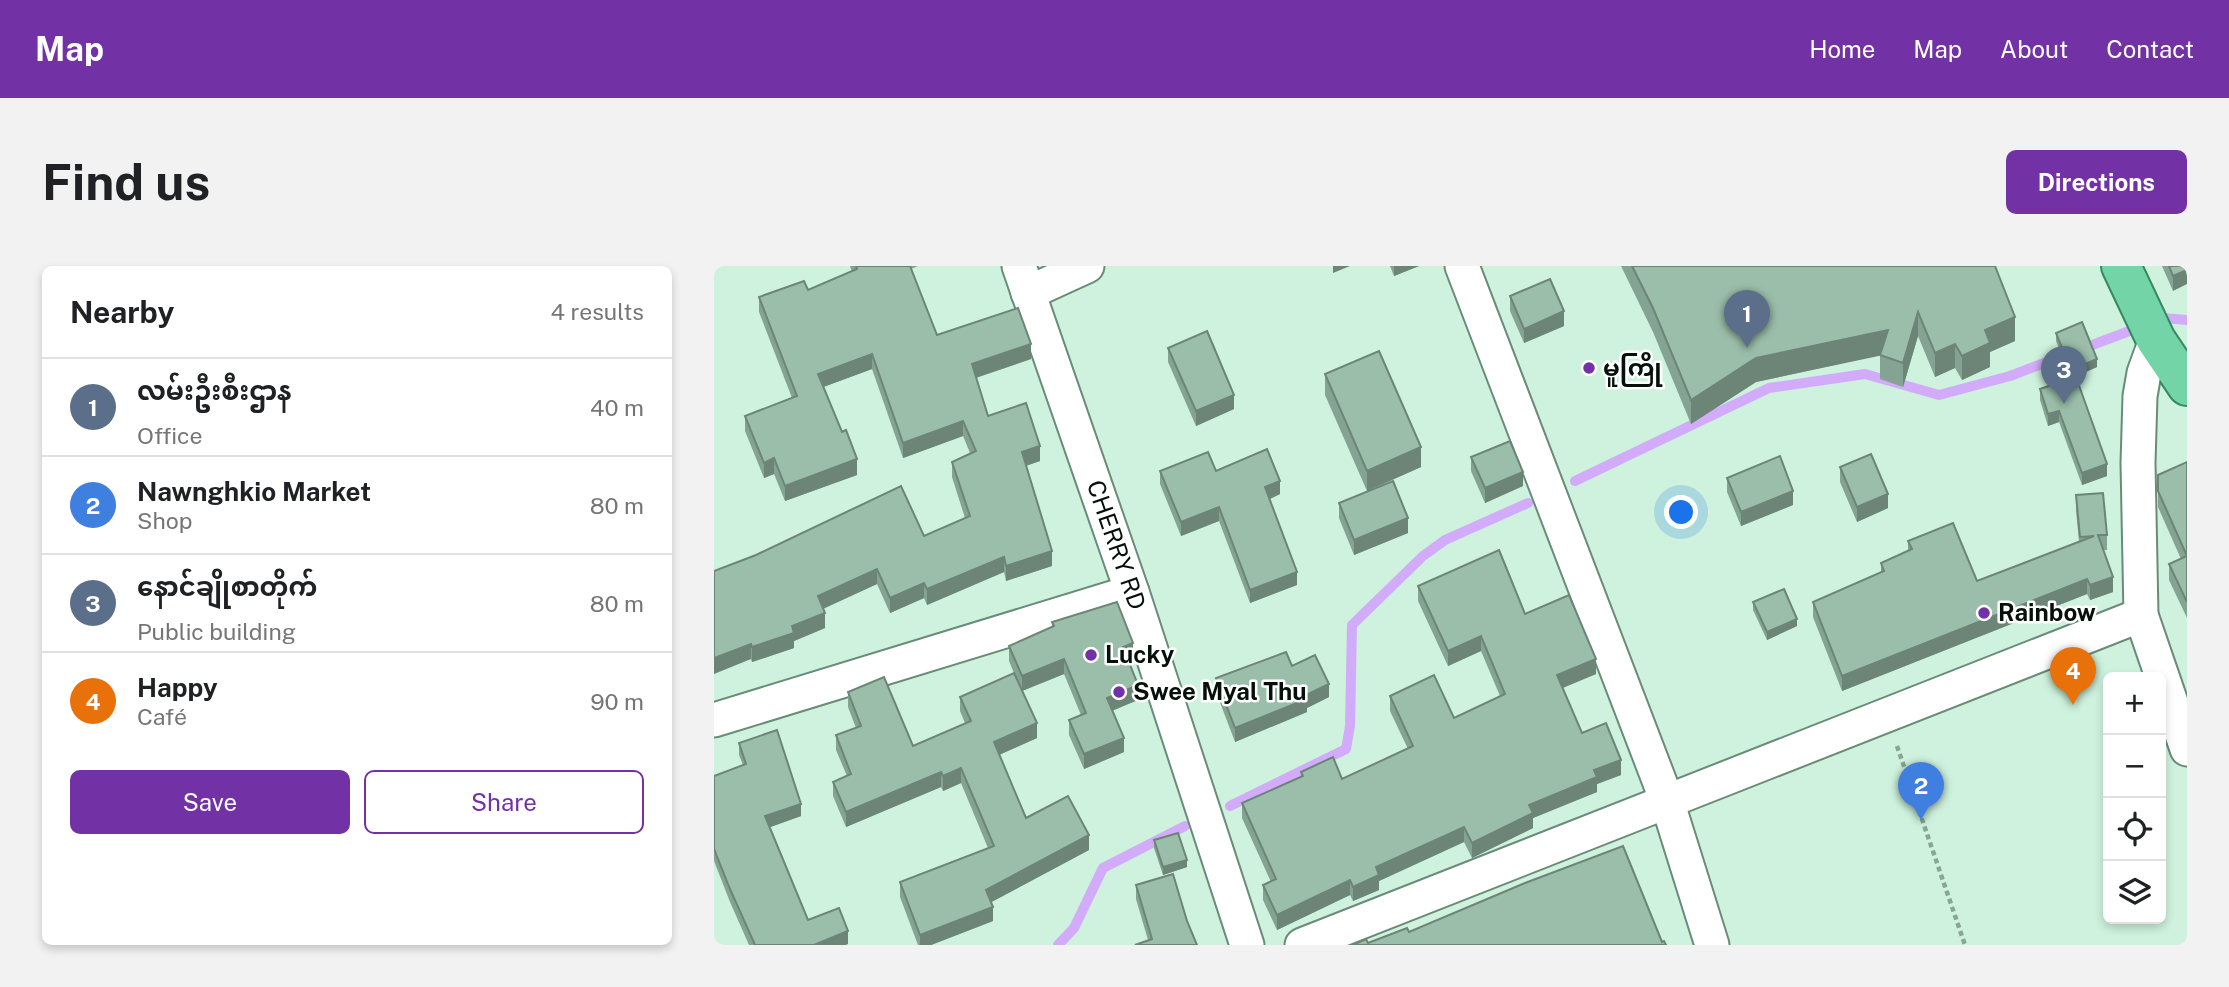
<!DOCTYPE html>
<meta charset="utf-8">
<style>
body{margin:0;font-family:"Public Sans","Noto Sans Myanmar",sans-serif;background:#f2f2f2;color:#202124}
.controls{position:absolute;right:21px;bottom:21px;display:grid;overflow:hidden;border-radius:10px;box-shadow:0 4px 10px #0003}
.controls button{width:63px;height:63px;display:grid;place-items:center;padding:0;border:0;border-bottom:2px solid #e0e0e0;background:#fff;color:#202124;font:35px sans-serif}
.you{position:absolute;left:968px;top:247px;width:24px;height:24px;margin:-18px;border:5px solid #fff;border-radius:50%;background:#1a73e8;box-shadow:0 0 0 10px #1a73e833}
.badge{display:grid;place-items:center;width:46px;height:46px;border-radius:50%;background:#7231a5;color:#fff;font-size:23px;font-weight:700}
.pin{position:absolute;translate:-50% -58px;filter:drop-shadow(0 2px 4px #0008)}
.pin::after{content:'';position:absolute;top:37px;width:24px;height:21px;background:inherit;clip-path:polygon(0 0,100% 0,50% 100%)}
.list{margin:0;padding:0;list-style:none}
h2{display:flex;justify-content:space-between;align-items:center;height:91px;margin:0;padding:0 28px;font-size:30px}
h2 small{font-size:23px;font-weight:400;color:#757577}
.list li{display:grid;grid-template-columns:46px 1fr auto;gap:21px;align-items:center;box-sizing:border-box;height:98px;padding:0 28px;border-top:2px solid #e0e0e0}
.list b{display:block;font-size:26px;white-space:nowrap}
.list p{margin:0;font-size:23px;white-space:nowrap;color:#757577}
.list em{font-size:23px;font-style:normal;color:#757577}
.actions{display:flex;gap:14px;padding:21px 28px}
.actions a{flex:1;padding:16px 0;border:2px solid #7231a5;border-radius:10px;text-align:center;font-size:24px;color:#7231a5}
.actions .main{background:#7231a5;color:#fff}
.icon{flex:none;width:38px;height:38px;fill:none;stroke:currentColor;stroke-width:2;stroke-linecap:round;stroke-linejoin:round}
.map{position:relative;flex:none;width:1473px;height:679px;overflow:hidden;border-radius:10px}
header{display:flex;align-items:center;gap:42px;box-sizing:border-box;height:98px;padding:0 35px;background:#7231a5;color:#fff}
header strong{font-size:33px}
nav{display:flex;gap:38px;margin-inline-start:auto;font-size:24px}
.intro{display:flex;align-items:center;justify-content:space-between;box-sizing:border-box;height:168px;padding:0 42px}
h1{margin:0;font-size:49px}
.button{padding:18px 32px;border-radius:10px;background:#7231a5;color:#fff;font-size:24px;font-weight:700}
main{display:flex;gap:42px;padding:0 42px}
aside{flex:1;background:#fff;border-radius:10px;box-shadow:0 4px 10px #0003}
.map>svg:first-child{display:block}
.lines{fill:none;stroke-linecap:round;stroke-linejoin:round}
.stream{stroke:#d2acfa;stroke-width:10}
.minor-casing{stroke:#6a8b79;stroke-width:37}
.trunk-casing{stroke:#358961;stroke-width:42}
.path{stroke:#89a594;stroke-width:4.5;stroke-dasharray:5 3.5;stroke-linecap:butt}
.minor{stroke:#fff;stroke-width:33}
.trunk{stroke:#72d4a7;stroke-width:38}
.wall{fill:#85a392}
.shaded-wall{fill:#6c8577}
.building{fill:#9bbeaa;stroke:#6c8577;stroke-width:2}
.poi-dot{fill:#7231a5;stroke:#fff;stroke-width:2.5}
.labels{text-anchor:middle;stroke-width:5;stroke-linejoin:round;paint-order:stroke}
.poi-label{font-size:24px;font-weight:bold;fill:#041009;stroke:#fff;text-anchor:start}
.street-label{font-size:24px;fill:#041009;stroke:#fff}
</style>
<header>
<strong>Map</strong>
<nav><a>Home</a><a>Map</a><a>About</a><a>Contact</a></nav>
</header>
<div class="intro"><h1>Find us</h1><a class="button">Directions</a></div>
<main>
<aside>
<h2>Nearby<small>4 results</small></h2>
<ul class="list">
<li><span class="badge" style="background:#5c6f8a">1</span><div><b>လမ်းဦးစီးဌာန</b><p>Office</p></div><em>40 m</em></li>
<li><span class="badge" style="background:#3f7fe0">2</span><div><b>Nawnghkio Market</b><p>Shop</p></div><em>80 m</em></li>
<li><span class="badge" style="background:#5c6f8a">3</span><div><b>နောင်ချိုစာတိုက်</b><p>Public building</p></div><em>80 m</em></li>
<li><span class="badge" style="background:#e8710a">4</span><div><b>Happy</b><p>Café</p></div><em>90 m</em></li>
</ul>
<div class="actions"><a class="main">Save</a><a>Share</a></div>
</aside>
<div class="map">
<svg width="1473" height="679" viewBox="0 0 1473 679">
<rect width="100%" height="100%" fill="#cef2dd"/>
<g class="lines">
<g class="stream">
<path d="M1443,54L1449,52L1473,54"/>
<path d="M861,215L1055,122L1151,108L1225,129L1296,110L1426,61"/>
<path d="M516,540L632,483L636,460L638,359L709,290L731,274L814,237"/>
<path d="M344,679L360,662L389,602L471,560"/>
</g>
<g class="minor-casing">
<g id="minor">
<path d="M305,0L418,326L533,679"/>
<path d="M748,0L953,535L998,679"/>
<path d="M314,27L373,0"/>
<path d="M1442,74L1430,107L1426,130L1424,197L1427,349L1473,483"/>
<path d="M0,454L418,326"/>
<path d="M588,679L1427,349"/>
</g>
</g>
<g class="trunk-casing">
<path id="trunk" d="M1407,0L1442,74L1473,120"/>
</g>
<path class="path" d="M1183,480L1251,679"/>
<use href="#minor" class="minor"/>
<use href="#trunk" class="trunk"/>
</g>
<g class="wall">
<path d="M136,0H204L197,3L223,69L317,93L262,112L274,150L326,195L312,200L338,300L292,315L290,306L213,339L210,332L176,347L163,318L109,343L111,362L80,375V382L38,396L0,305L210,270L251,252L238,211V196L256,187L249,170L189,192L158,103L109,121L143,209L71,235L60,208L50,212L31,165V150L78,132L45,46V31L94,24L138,6Z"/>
<path d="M676,0H705L680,10Z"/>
<path d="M907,0H1281L1301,75L1276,86V101L1248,114L1241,102L1221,111L1204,70L1189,121L1166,113V89L1042,116L977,158L939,66Z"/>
<path d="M1448,0H1473L1459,25Z"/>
<path d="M796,30L850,60L810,77L796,45Z"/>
<path d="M1342,67L1383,101L1359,112L1393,210L1368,219L1345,156L1334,160L1326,134V123L1357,112L1342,75Z"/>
<path d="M454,82L520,143L482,160L454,96Z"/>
<path d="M611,108L707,201L653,225L611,129Z"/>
<path d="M757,191L809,220L771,237L757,205Z"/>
<path d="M1473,196V352L1455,314V298L1467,293L1444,241V209Z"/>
<path d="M1126,201L1174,242L1143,256L1126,216Z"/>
<path d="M446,205H502L566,228L556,233L583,319L536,337L505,255L467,270L446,218Z"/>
<path d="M1013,212L1079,239L1027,260L1013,226Z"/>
<path d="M1362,229L1393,269V284H1390L1399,326L1376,334L1373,328L1128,425L1099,351V336L1167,306V297L1194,285V275L1263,315L1365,276L1362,244Z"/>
<path d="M625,237L694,267L640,289L625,252Z"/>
<path d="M704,320L811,348L882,408L849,422L868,467L907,509L883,518V526L819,552V562L758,592L750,576L665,615V624L639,635L636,629L563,664L549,634V619L557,616L528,552V537L587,511V506L628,513L694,483L676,445V430L740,452L786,430L767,385L734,400L704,335Z"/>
<path d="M1039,336L1083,360L1053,374L1039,344Z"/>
<path d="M338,356L419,392L414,394L424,434L398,444L410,486L370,503L355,469V454L367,449L350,408L308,425L323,472L285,489L312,552L375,584L277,636L279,655L217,679H204L186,631V616L274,582L247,517L229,525L227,521L132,561L119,530V516L133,510L122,484V469L142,462L134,441V426L199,480L251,457L246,445V431L300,407L295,395V380L338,361Z"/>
<path d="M578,400L615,431L593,442V446L521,476L502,426V412Z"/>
<path d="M25,477L87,550L56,561L94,654L134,678L131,679H35L16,636L0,595V510L29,499L25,489Z"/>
<path d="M440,574L473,601L449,609L440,582Z"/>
<path d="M422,619L473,655L434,674L422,633Z"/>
</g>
<g class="shaded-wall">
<path d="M619,0H636L619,7Z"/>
<path d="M680,0H705L680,10Z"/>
<path d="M1473,4V18L1459,25V10Z"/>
<path d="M850,45V60L810,77V63Z"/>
<path d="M1204,46V70L1189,121V97Z"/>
<path d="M1301,51V75L1276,86V101L1248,114V90L1271,64Z"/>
<path d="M1174,64V88L1042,116L977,158V134L1042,92Z"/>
<path d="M317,78V93L258,113V98Z"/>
<path d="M1241,78V102L1221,111V87Z"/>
<path d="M158,88V103L104,123V108Z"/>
<path d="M1383,93V101L1357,112V104Z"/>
<path d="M520,129V143L482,160V145Z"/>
<path d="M1345,145V156L1334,160V148Z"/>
<path d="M249,155V170L189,192V177Z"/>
<path d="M326,180V195L308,201V186Z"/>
<path d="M707,181V201L653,225V205Z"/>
<path d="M60,192V208L50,212V197Z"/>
<path d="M143,193V209L71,235V220Z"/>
<path d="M1393,198V210L1368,219V207Z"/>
<path d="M809,206V220L771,237V222Z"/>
<path d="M566,215V228L551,235V221Z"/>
<path d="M1079,225V239L1027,260V246Z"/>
<path d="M1174,228V242L1143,256V241Z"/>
<path d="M505,241V255L467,270V256Z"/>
<path d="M694,252V267L640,289V274Z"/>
<path d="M338,285V300L292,315V300Z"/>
<path d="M290,291V306L213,339V323Z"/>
<path d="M163,303V318L104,345V330Z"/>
<path d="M583,306V319L536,337V324Z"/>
<path d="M1399,311V326L1376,334V319Z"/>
<path d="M1373,313V328L1128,425V410Z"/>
<path d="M210,317V332L176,347V332Z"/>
<path d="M111,347V362L80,375V382L38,396V381L78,360Z"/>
<path d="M1083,353V360L1053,374V366Z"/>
<path d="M767,370V385L734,400V385Z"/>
<path d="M419,377V392L409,396V381Z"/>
<path d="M37,378V393L0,408V392Z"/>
<path d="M350,393V408L308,425V410Z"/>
<path d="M882,393V408L843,424V409Z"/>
<path d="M615,418V431L593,442V446L521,476V462Z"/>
<path d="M424,419V434L393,447V432Z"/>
<path d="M323,457V472L280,491V476Z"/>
<path d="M410,472V486L370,503V488Z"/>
<path d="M907,494V509L883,518V526L819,552V562L758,592V577L815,539L880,504Z"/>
<path d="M247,502V517L229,525V510Z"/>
<path d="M227,506V521L132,561V546Z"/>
<path d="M87,538V550L51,563V550Z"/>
<path d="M750,561V576L665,615V624L639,635V621L662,601Z"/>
<path d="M375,569V584L272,639V624Z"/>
<path d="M473,594V601L449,609V601Z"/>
<path d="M636,614V629L563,664V649Z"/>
<path d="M279,641V655L217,679H206V669Z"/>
<path d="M134,665V678L131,679H100Z"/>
</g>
<g class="building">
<path d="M142,0H196L223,69L304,42L317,78L258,98L274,150L312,137L326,180L308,186L338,285L292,300L290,291L213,323L210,317L176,332L163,303L104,330L111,347L78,360L80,367L38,381L37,378L0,392V305L42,289L187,220L210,270L256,250L238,196L262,185L249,155L189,177L158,88L104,108L128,166L132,164L143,193L71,220L60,192L50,197L31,150L83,130L45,31L90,15L94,24L143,3Z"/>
<path d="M918,0H1281L1301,51L1271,64L1276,77L1248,90L1241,78L1221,87L1204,46L1189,97L1166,89L1174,64L1042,92L977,134L939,42Z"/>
<path d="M1455,0H1473V4L1459,10Z"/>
<path d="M836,13L850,45L810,63L796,30Z"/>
<path d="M1368,56L1383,93L1357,104L1342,67Z"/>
<path d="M493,65L520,129L482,145L454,82Z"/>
<path d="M665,85L707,181L653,205L611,108Z"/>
<path d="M1362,111L1393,198L1368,207L1345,145L1334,148L1326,123Z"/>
<path d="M796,175L809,206L771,222L757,191Z"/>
<path d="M553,183L566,215L551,221L583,306L536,324L505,241L467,256L446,205L494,186L502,205Z"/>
<path d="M1157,188L1174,228L1143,241L1126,201Z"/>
<path d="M1066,190L1079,225L1027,246L1013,212Z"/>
<path d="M1473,196V336L1455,298L1473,290L1444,225V209Z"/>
<path d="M679,215L694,252L640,274L625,237Z"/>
<path d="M1389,227L1393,269H1384L1399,311L1376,319L1373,313L1128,410L1099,336L1170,305L1167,297L1198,283L1194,275L1239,257L1263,315L1380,270L1366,271L1362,229Z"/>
<path d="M785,284L811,348L855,329L882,393L843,409L868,467L892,457L907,494L880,504L883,511L815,539L819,547L758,577L750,561L662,601L665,609L639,621L636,614L563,649L549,619L562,613L528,537L589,510L587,506L619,491L628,513L699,480L676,430L720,409L740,452L791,428L767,370L734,385L704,320Z"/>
<path d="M1070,323L1083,353L1053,366L1039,336Z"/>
<path d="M403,336L419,377L409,381L424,419L393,432L410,472L370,488L355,454L372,447L350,393L308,410L295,380L340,360L338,356Z"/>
<path d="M572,386L578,400L601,389L615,418L592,429L593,433L521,462L502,412Z"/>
<path d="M300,407L323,457L280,476L312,552L354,530L375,569L272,624L279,641L206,669L186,616L280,580L247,502L229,510L227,506L132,546L119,516L137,508L122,469L147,460L134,426L170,411L199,480L257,455L246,431Z"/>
<path d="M63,464L87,538L51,550L94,654L125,642L134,665L100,679H41L16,623L0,583V510L32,498L25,477Z"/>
<path d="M464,567L473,594L449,601L440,574Z"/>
<path d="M909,580L948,676L950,675L952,679H639L652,673L654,677L693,662L695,666L811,617Z"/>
<path d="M459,608L473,655L483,679H421L438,673L422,619Z"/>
</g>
<g class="poi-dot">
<circle cx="875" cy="102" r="7"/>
<circle cx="1270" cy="347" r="7"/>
<circle cx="377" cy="389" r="7"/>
<circle cx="405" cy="426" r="7"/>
</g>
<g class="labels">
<g class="poi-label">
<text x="889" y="110">မူကြို</text>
<text x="1284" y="355">Rainbow</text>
<text x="391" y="397">Lucky</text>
<text x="419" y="434">Swee Myal Thu</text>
</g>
<g class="street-label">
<text transform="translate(402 279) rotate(71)" y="8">CHERRY RD</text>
</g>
</g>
</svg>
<div class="controls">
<button>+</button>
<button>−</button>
<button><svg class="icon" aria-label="locate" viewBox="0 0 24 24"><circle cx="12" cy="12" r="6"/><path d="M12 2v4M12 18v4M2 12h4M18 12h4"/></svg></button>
<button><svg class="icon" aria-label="layers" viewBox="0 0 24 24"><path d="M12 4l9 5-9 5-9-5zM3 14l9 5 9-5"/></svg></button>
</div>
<div class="you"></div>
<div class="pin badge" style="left:1033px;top:82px;background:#5c6f8a">1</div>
<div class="pin badge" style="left:1207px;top:554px;background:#3f7fe0">2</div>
<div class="pin badge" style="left:1350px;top:138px;background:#5c6f8a">3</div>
<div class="pin badge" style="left:1359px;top:439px;background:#e8710a">4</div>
</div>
</main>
